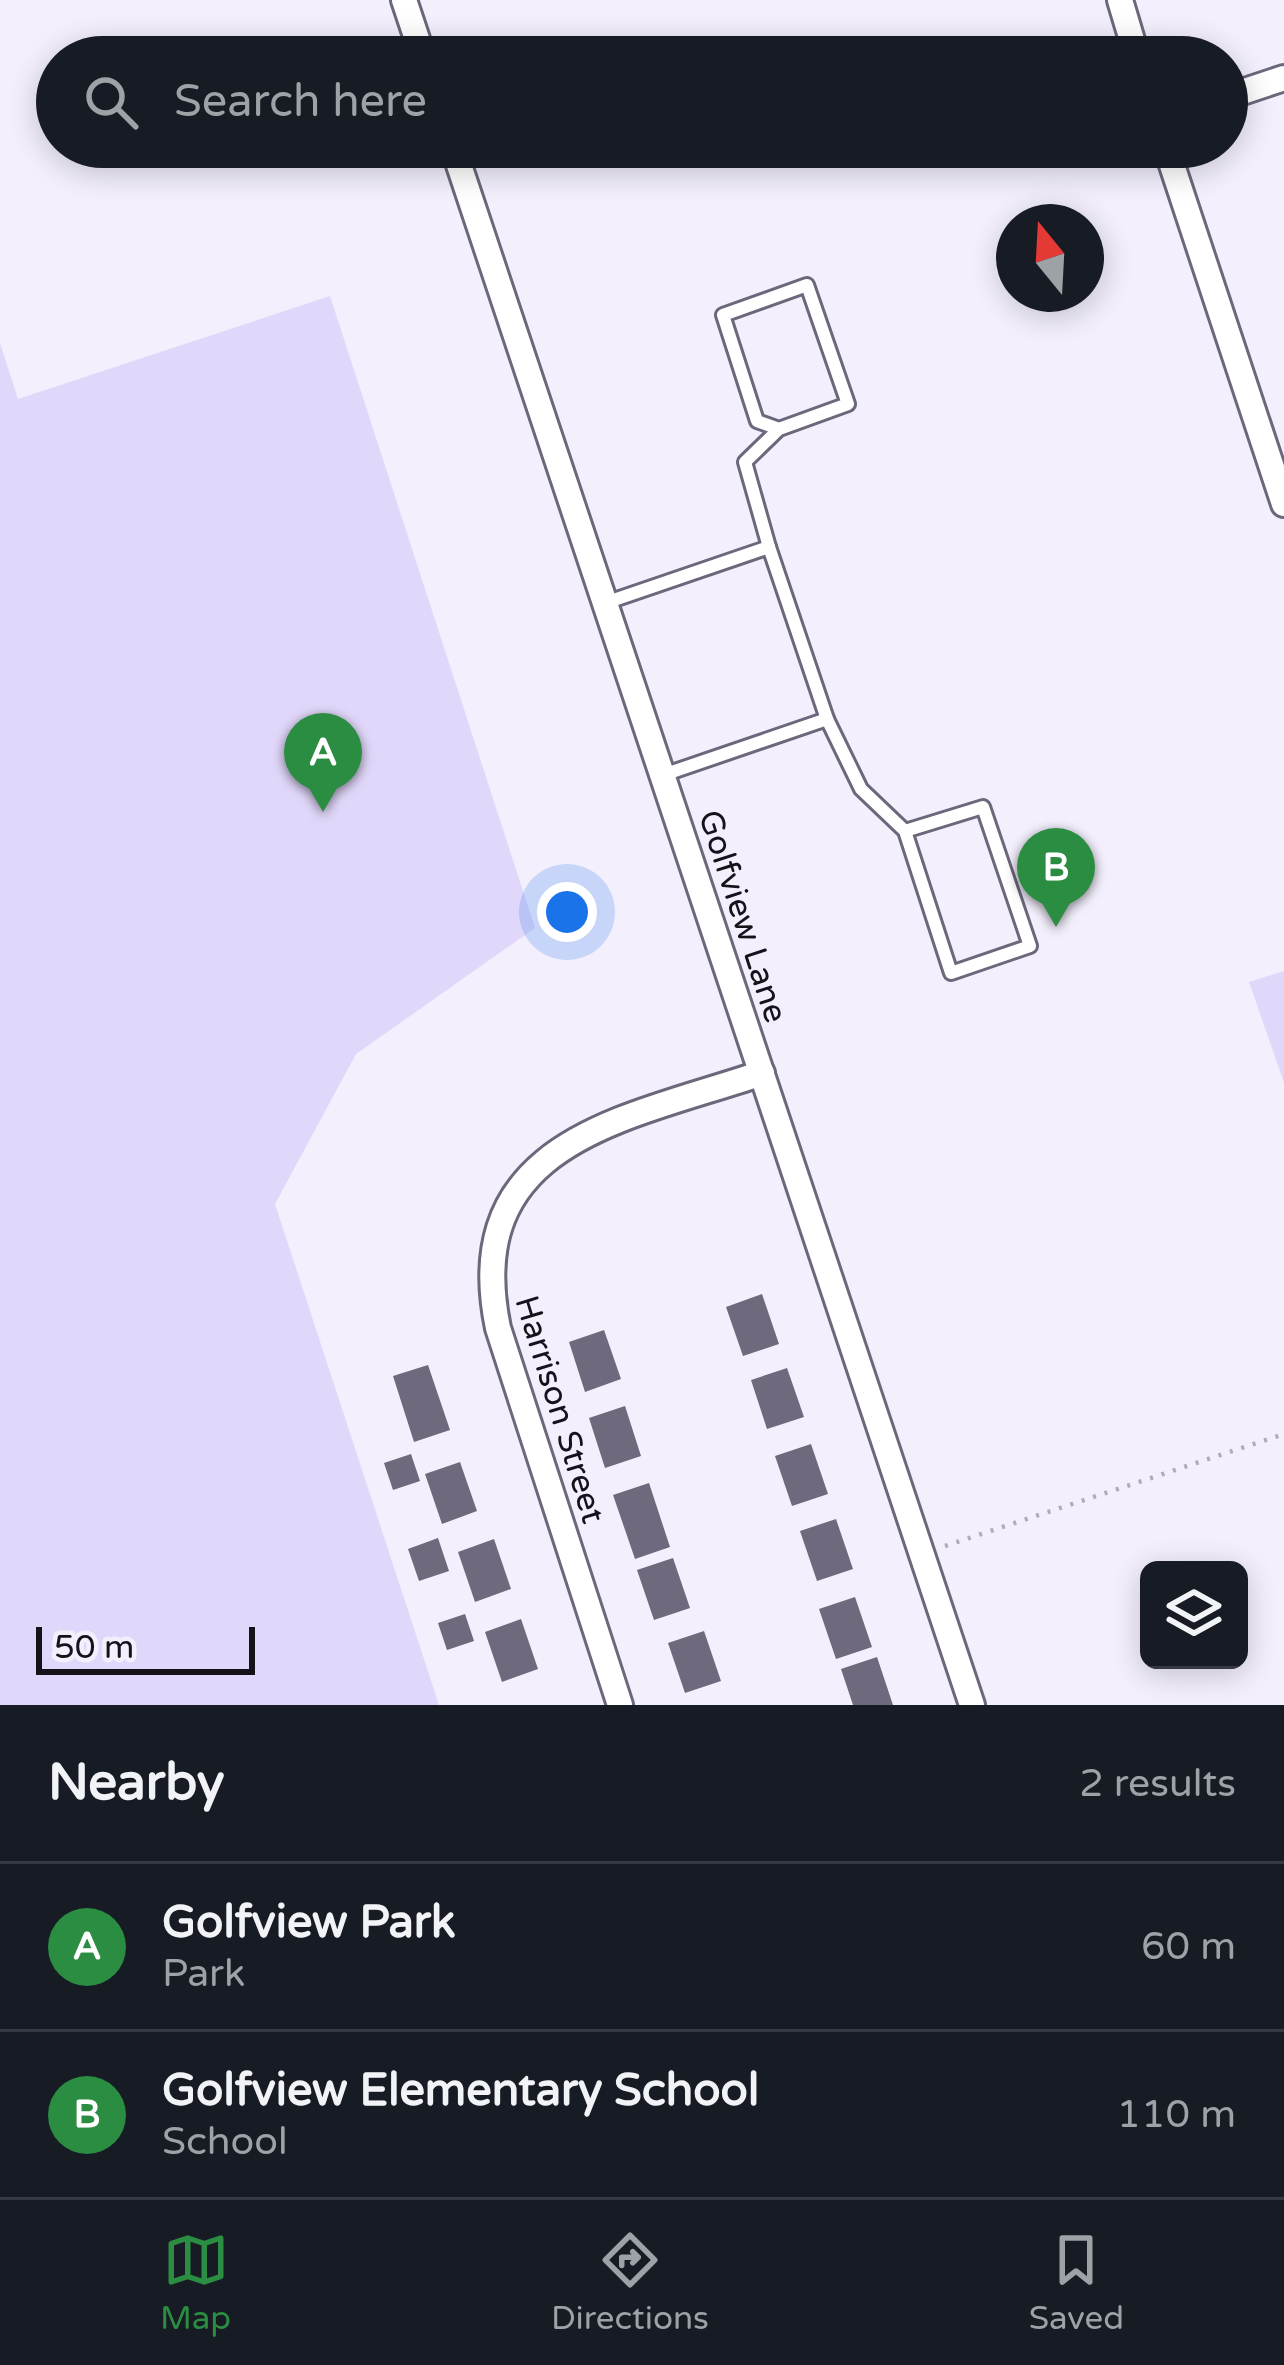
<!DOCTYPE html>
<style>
body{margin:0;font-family:"Varela Round",sans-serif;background:#20242c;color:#f1f3f6}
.controls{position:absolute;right:36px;bottom:36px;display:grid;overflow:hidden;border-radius:18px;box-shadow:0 6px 30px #0003}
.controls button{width:108px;height:108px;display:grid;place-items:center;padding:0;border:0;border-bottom:3px solid #363941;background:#171b24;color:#f1f3f6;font:60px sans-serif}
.compass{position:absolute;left:996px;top:204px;width:108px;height:108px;border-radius:50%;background:#171b24;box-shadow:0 6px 30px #0003;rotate:342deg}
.scale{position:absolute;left:36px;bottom:30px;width:219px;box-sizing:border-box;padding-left:12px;border:6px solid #15121a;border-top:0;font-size:33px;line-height:42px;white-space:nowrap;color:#15121a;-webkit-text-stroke:9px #f3effd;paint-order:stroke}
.you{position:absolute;left:567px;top:912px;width:42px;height:42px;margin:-30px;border:9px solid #fff;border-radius:50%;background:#1a73e8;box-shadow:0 0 0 18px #1a73e833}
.badge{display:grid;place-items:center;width:78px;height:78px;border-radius:50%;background:#2a8d42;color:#fff;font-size:39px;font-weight:700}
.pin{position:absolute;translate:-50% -99px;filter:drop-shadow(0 3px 6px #0008)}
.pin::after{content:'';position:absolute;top:63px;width:42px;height:36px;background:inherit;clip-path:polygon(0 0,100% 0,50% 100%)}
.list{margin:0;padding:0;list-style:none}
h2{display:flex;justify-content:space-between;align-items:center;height:156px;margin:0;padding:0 48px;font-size:51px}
h2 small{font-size:39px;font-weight:400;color:#9ea1a6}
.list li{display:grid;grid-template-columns:78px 1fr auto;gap:36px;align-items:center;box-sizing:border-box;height:168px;padding:0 48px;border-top:3px solid #363941}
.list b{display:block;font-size:45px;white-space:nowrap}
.list p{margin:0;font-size:39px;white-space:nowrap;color:#9ea1a6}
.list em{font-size:39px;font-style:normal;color:#9ea1a6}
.icon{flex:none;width:66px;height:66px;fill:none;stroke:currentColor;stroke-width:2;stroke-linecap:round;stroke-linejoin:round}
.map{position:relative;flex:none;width:1284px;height:1705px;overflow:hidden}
.search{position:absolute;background:#171b24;box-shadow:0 6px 30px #0003;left:36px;right:36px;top:36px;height:132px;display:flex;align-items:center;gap:30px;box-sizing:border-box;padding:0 42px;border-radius:66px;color:#9ea1a6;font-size:45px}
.sheet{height:492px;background:#171b24}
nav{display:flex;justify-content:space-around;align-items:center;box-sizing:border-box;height:168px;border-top:3px solid #363941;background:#171b24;font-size:33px;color:#9ea1a6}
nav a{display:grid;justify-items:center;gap:6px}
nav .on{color:#2a8d42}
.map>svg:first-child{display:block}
.green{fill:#e1d7fa}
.building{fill:#6e697d}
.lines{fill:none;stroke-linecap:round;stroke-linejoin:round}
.lane-casing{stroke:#6c677b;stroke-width:18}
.street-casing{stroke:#6c677b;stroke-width:30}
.path{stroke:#afabb8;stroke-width:4.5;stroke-dasharray:3 9;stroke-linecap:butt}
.lane{stroke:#fff;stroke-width:12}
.street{stroke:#fff;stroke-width:24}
.labels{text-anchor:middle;stroke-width:9;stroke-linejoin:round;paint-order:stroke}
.street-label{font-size:33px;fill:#15121a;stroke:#f3effd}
</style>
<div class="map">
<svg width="1284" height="1705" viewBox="0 0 1284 1705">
<rect width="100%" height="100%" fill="#f3effd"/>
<g class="green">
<path d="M330,296L535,928L356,1054L275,1204L439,1705H0V343L18,399Z"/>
<path d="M1284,971V1083L1249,982Z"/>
</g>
<g class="building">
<path d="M762,1294L779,1344L743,1356L726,1307Z"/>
<path d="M604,1330L621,1379L585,1392L569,1342Z"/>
<path d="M428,1365L450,1430L414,1442L393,1376Z"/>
<path d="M787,1368L804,1417L767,1429L751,1380Z"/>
<path d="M625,1406L641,1456L605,1468L589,1418Z"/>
<path d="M811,1444L828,1494L792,1506L775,1456Z"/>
<path d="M411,1454L420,1481L393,1490L384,1463Z"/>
<path d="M460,1462L477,1511L442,1524L425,1474Z"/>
<path d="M649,1483L670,1547L635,1559L613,1495Z"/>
<path d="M836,1519L853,1569L817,1581L800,1531Z"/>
<path d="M438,1538L449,1571L419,1581L408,1549Z"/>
<path d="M494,1539L511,1589L475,1602L458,1552Z"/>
<path d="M673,1558L690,1608L654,1620L637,1570Z"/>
<path d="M855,1597L872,1647L836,1659L819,1609Z"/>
<path d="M465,1614L474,1641L447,1650L438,1623Z"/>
<path d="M521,1619L538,1669L502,1682L485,1632Z"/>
<path d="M704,1631L721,1681L685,1693L668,1643Z"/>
<path d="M877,1657L893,1705H853L841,1669Z"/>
</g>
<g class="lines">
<g class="lane-casing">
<g id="lane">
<path d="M769,547L745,462L779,429L848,404L807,285L723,315L757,421L779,429"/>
<path d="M605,603L769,547L827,719L663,775"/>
<path d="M827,719L861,789L905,831L951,973L1030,946L983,807L905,831"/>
</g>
</g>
<g class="street-casing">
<g id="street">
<path d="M404,0L423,57"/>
<path d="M1120,0L1137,57"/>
<path d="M1227,97L1284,78"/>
<path d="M453,147L972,1705"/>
<path d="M1166,147L1284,504"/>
<path d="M620,1705L498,1328C459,1140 627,1119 762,1073"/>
</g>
</g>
<path class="path" d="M945,1546L1284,1434"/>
<use href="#lane" class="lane"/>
<use href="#street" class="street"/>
</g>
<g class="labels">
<g class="street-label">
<text transform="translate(744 916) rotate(72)" y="12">Golfview Lane</text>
<text transform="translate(561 1409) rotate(73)" y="12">Harrison Street</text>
</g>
</g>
</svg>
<div class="controls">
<button><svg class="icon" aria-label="layers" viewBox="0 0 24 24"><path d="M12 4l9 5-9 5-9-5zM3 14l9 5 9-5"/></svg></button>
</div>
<svg class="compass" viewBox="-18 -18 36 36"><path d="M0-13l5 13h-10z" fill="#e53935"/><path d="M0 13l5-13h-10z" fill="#9ea1a6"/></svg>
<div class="scale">50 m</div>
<div class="you"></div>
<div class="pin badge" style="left:323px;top:812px">A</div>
<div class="pin badge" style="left:1056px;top:927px">B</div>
<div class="search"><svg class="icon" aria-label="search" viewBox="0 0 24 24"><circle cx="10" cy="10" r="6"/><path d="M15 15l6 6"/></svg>Search here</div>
</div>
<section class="sheet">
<h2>Nearby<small>2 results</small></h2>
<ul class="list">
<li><span class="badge">A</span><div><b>Golfview Park</b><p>Park</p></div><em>60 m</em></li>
<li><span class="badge">B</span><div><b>Golfview Elementary School</b><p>School</p></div><em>110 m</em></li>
</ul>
</section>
<nav>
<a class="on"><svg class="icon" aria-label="map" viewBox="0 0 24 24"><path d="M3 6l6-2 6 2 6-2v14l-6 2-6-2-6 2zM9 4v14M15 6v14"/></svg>Map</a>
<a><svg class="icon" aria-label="directions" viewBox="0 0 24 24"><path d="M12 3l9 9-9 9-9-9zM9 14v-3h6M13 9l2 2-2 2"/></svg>Directions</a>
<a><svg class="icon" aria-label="saved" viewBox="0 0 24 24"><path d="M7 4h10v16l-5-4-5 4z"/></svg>Saved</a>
</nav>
